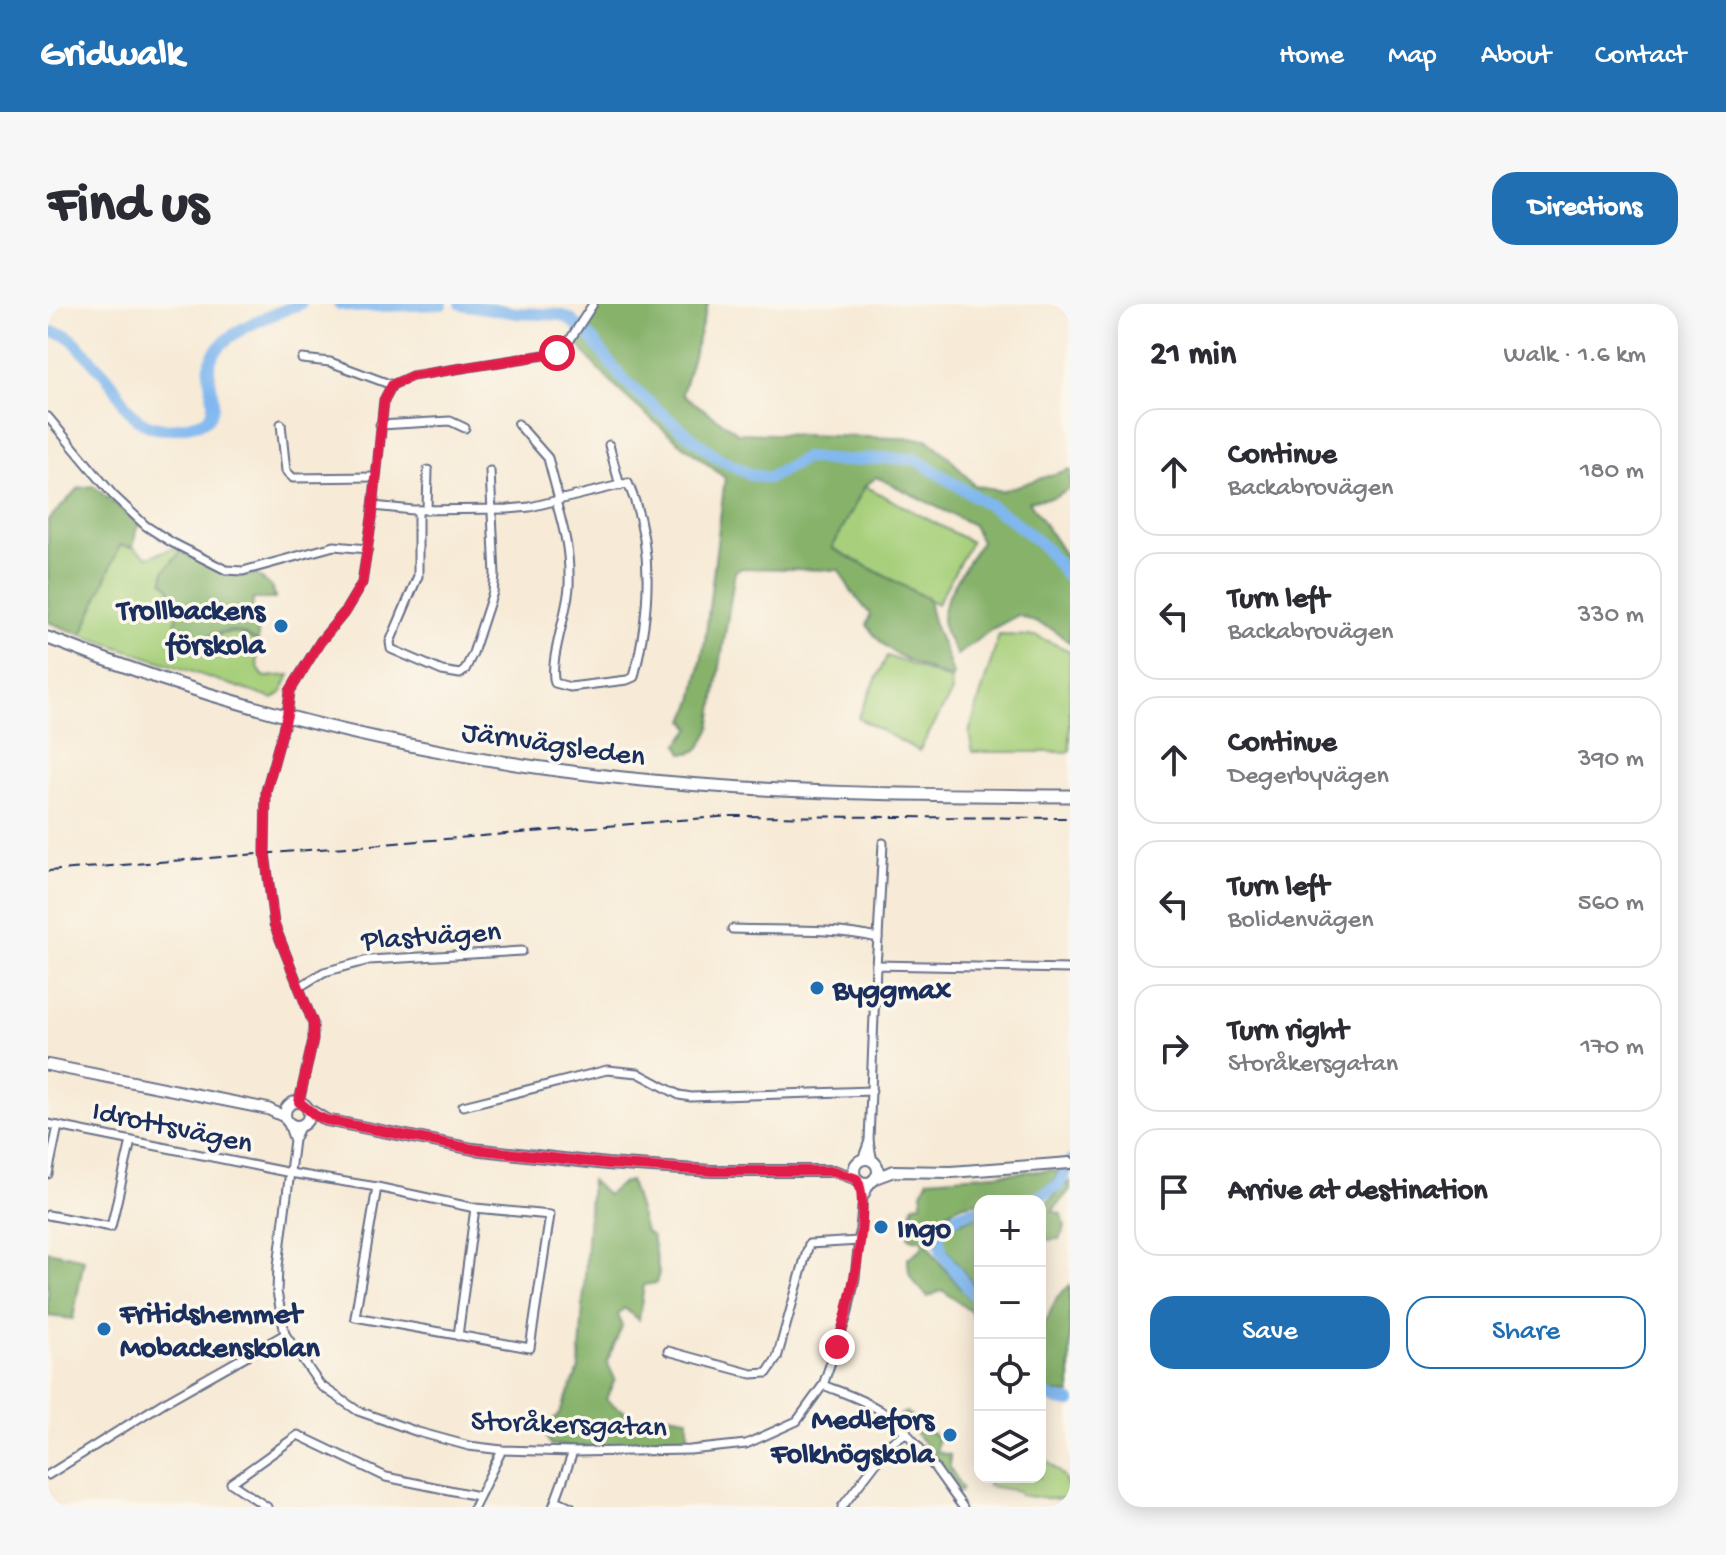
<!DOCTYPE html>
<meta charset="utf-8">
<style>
body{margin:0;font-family:"Gochi Hand",sans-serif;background:#f7f7f7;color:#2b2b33}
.controls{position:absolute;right:24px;bottom:24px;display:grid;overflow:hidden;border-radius:16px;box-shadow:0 4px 20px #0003}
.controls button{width:72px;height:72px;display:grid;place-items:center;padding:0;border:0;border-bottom:2px solid #e1e1e2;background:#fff;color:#2b2b33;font:40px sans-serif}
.stop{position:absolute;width:24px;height:24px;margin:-18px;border:6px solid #e11d48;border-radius:50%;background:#fff}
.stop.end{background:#e11d48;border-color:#fff;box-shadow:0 2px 8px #0008}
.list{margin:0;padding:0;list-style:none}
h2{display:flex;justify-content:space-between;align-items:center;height:104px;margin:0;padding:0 32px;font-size:34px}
h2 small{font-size:26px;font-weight:400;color:#7c7c81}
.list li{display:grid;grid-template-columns:52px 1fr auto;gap:24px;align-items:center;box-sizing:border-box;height:128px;margin:0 16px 16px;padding:0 16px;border:2px solid #e1e1e2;border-radius:24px}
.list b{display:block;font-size:30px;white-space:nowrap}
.list p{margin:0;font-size:26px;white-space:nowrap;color:#7c7c81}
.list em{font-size:26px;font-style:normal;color:#7c7c81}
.actions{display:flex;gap:16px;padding:24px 32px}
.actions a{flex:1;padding:18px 0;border:2px solid #1f6fb2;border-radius:24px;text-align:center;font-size:28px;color:#1f6fb2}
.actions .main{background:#1f6fb2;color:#fff}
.icon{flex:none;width:44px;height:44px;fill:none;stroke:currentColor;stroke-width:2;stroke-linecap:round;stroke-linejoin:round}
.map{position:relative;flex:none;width:1022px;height:1203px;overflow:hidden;border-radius:24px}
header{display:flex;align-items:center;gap:48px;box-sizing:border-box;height:112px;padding:0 40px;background:#1f6fb2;color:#fff}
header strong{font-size:38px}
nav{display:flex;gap:44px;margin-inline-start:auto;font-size:28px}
.intro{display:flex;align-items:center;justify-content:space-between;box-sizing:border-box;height:192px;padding:0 48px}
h1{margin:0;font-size:56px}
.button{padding:20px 36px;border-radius:24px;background:#1f6fb2;color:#fff;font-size:28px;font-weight:700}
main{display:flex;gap:48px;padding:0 48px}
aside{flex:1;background:#fff;border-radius:24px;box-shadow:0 4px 20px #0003}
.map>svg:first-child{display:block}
.green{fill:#a8d07b;stroke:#62806c;stroke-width:2}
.forest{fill:#86b26b;stroke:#507064;stroke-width:2}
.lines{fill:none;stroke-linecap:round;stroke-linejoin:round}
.river{stroke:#80b7ef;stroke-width:12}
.street-casing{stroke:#687088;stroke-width:11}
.secondary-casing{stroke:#687088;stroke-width:14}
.primary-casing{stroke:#687088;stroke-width:15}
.street{stroke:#fff;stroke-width:7}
.secondary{stroke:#fff;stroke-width:10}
.primary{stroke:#fff;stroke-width:11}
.rail{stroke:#1b2f5e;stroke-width:2;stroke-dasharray:12 6;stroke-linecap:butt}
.route{stroke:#e11d48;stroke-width:10}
.poi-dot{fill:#1f6fb2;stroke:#fbf7ec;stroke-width:3}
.labels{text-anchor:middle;stroke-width:7;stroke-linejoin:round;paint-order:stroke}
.poi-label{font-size:30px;font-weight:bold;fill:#1b2f5e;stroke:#fbf7ec;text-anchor:start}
.street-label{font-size:30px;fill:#1b2f5e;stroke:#fbf7ec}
</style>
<header>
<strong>Gridwalk</strong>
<nav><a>Home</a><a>Map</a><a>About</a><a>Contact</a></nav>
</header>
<div class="intro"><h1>Find us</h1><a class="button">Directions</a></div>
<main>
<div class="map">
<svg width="1022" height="1203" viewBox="0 0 1022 1203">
<rect width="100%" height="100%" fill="#fbf7ec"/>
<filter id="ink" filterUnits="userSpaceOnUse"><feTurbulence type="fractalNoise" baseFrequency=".0125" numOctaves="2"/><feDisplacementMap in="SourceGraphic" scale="16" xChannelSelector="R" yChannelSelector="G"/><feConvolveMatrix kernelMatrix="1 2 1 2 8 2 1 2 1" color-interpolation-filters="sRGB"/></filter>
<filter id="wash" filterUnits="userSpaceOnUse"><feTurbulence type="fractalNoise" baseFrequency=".006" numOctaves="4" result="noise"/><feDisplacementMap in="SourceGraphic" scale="32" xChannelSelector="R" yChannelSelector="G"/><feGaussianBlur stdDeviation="1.8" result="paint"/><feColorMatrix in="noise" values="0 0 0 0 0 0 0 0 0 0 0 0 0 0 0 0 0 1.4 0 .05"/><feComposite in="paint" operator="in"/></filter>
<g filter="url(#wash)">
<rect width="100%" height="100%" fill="#f7ead6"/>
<g class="green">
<path d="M817,182L923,238L889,300L784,244Z"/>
<path d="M72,240L85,243L100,253L125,244L133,248L124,256L123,293L131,301L129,317L168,332C186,326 194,329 210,339C209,352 206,364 217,373L242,371L234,388L225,395L34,331Z"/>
<path d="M951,331L988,332L1022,347V448H925L921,429Z"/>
<path d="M839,352L903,376L904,388L871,447L810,414Z"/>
<path d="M992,1151C1007,1164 1022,1172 1019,1194L1002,1195L972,1191L971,1187L940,1182L942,1173H992Z"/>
</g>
<g class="forest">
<path d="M550,0H660L634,90L690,129L879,135L900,152L926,181L953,187L1022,165V184L1006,193L981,197L1022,259V339L1006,326L970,311L944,325L909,351C904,341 895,328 894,316C893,296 922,255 933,238L925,221L829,173L817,182L784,244L880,295C884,326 899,344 905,372L902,374C870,361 838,352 819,321L822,310L803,287L791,266L694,264L687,267L662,426C654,439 653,450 635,449L630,440L643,424L637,416L645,397L657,337L677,174C629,136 561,86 527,36Z"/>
<path d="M45,182L92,221L88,226L85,243L72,241L34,331L0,318V216L31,184Z"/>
<path d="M133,248C157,260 181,278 208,270L225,284L227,295H205L204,314L210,316V339C203,334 195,328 185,327C165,326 151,344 126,326L131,301L126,298L122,284L115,277L116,267Z"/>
<path d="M1003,866L1010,867L1007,876C977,904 950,891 916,900C905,903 899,912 888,914L880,940L887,953L932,1007V1037L923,1008L894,986L880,993C866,976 860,979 860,954L873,945L876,937L861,934L862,912L866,900L874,899V888L880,875Z"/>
<path d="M543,876L559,891L574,879L582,877L597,927L604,932L611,969L608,979L596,981L591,1016L576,1004L570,1010L574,1022L559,1058L567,1075L558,1095L565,1101L589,1114L612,1110L640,1114V1139L529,1143L503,1141L493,1124L511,1111L531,1065Z"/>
<path d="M1022,877V886L1004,907L1014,910L1017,923L1011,935L992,936V905Z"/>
<path d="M932,912V989L895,941L894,929L902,921Z"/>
<path d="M0,947L36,955L25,1015L0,1012Z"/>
<path d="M1022,981V1090H1021L1005,1088L992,1080L995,1065L992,1062L995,1024L1009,993Z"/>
<path d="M858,1108L890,1134L888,1148L902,1151V1164L914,1184L912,1188L877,1140L852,1111Z"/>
</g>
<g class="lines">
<g class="river">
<path d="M291,0L308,3L394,0"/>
<path d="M413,0L469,9L513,11L522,15L544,35L573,73L613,109L670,154L703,171L721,174L757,154L792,157L839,154L867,155L963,215L995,242L1022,275"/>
<path d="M0,27L18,31L26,37C38,51 51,64 63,78C70,86 73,96 79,104C94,125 116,128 139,122C147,120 157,119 161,113C173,96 154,72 164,53C179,25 224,11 252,0"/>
<path d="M983,897L1011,881L1022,857"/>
<path d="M932,906C914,908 899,914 890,930L894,949L932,1000"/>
<path d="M992,1088L1010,1096L1022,1098"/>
</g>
</g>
</g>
<g filter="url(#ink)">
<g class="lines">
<g class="street-casing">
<g id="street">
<path d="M254,55L282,58L344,81"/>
<path d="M0,113L65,191L98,222L123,238L178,266L195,267L286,242L320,245"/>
<path d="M233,120L238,167L245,174L327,173"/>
<path d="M470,120L500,154L511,196"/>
<path d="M332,121L402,117L417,124"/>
<path d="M561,141L572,182"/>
<path d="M325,202L365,206L460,205L482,203L580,179C607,242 602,308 586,373L579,376L522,383L507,379C500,359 520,308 521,282C522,248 517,229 508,197"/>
<path d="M370,206V272L342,338L343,345L394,367L412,370L417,366L425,349L445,288L447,271L442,167"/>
<path d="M379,206L380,166"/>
<path d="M684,625C733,627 781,623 830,634L828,661"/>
<path d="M830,634L835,539"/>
<path d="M253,682L276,668L321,656L474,647"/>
<path d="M251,798L265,736V719L226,620L217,549L218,487L239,411L242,387L272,338L296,309L314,279L324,214L336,96L344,81L364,72L509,49L516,45L545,0"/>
<path d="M415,802L559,766L590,769L631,791L643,793L824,787"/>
<path d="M239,817L245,834"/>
<path d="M0,820L248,870L329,883L427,904L502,911L482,1044L307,1013L329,883"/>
<path d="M253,821L246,836L230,962L229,988L237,1030L272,1081L310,1107L370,1128L421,1142L454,1146L525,1148L642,1146L698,1140L749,1117L775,1081L799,1012L807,974L815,894L824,877"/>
<path d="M814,856L821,837"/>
<path d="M825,858L821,837L828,661L1022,665"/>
<path d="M0,870L10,822"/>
<path d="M0,911L63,923L83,837"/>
<path d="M410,1032L427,904"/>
<path d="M620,1047L704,1070L719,1069L729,1054L761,940L811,937"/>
<path d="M775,1081C795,1089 815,1095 833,1107C868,1131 890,1170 915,1203"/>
<path d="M0,1171L115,1099L237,1030"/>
<path d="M508,1196L523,1203"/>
<path d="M219,1203L183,1179L250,1131L338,1173L430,1192"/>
<path d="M426,1203L454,1146"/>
<path d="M505,1203L525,1148"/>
<path d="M794,1203L843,1139L859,1128"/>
</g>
</g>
<g class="secondary-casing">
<g id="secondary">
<path d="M0,761L220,805L237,813"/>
<circle cx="249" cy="810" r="12"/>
<path d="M260,805L278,816L425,845L559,860L664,867H786L809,875"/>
<circle cx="818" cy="867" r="12"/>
<path d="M827,874L846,867L903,868L1022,859"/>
</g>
</g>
<g class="primary-casing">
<path id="primary" d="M0,334C183,406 379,453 575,474C723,490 873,491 1022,492"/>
</g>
<use href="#street" class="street"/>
<use href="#secondary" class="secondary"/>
<use href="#primary" class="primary"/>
<path class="rail" d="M0,567L682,512L1022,514"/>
</g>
</g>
<g class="lines" filter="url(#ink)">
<path class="route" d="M509,49L364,72L344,81L336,96L324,214L314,279L296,309L272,338L242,387L239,411L218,487L217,549L226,620L265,719V736L251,798L267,811L278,816L425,845L559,860L664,867H786L809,875C825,905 800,1008 789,1043"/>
</g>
<g class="poi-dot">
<circle cx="233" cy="322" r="8"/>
<circle cx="769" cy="684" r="8"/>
<circle cx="833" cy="923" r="8"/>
<circle cx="56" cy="1025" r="8"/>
<circle cx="902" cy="1131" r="8"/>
</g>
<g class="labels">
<g class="poi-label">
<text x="217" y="315" text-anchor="end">Trollbackens<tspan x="217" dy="34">förskola</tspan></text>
<text x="785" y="694">Byggmax</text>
<text x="849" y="933">Ingo</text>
<text x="72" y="1018">Fritidshemmet<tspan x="72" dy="34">Mobackenskolan</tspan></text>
<text x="886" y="1124" text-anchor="end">Medlefors<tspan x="886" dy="34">Folkhögskola</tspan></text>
</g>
<g class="street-label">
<text transform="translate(506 438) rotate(8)" y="10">Järnvägsleden</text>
<text transform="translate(383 630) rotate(-4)" y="10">Plastvägen</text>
<text transform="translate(125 821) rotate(12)" y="10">Idrottsvägen</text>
<text transform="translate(521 1118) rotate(2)" y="10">Storåkersgatan</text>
</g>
</g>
</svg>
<div class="controls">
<button>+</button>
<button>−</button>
<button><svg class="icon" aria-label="locate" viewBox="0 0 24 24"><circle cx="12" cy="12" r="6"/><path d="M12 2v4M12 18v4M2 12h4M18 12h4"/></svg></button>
<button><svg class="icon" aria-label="layers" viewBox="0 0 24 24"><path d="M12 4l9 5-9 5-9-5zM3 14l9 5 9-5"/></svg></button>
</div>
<div class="stop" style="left:509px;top:49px"></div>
<div class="stop end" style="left:789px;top:1043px"></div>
</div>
<aside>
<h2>21 min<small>Walk · 1.6 km</small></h2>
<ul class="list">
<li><svg class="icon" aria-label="ahead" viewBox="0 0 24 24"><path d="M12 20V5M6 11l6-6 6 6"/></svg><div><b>Continue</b><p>Backabrovägen</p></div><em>180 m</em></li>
<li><svg class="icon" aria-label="left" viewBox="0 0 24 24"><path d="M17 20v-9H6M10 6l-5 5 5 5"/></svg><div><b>Turn left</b><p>Backabrovägen</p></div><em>330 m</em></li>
<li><svg class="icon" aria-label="ahead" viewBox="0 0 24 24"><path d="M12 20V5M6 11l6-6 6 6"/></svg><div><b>Continue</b><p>Degerbyvägen</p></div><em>390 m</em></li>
<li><svg class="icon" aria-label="left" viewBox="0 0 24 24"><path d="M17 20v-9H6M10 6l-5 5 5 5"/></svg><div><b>Turn left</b><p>Bolidenvägen</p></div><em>560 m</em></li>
<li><svg class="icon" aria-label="right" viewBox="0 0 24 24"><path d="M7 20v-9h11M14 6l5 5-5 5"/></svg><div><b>Turn right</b><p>Storåkersgatan</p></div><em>170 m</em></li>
<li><svg class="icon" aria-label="arrive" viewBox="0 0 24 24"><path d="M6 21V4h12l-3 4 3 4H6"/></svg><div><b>Arrive at destination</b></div></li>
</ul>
<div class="actions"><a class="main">Save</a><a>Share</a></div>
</aside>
</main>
